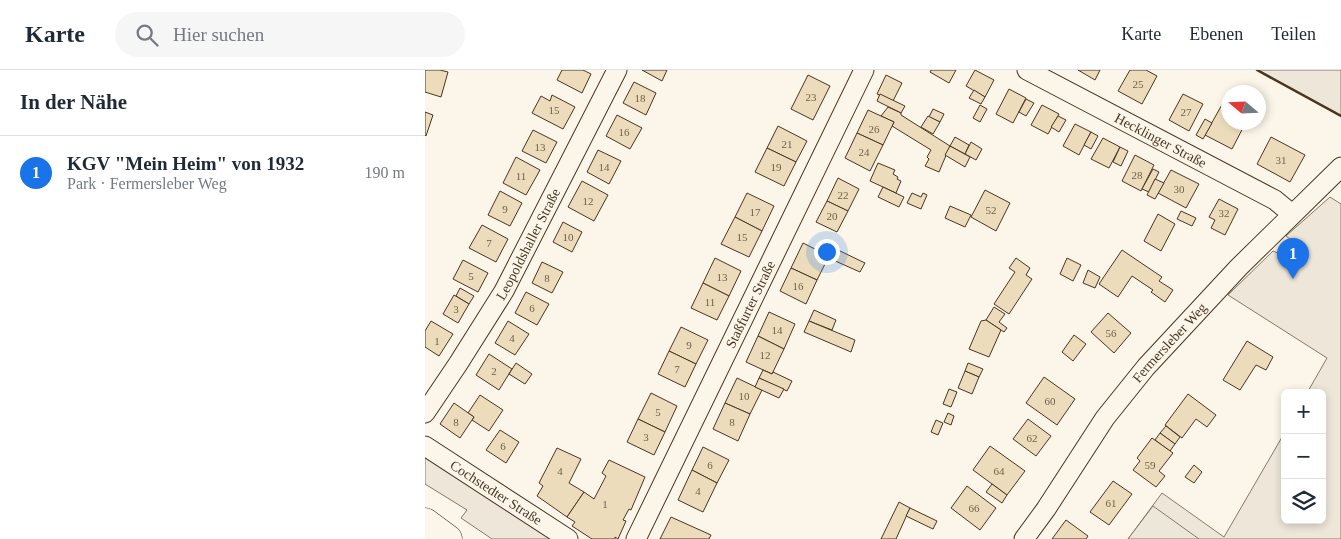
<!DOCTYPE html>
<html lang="de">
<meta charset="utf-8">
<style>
body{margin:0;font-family:"Times New Roman",serif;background:#f6f6f7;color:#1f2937}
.controls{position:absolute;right:15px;bottom:15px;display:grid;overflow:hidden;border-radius:8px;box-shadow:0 2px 8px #0003}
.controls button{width:45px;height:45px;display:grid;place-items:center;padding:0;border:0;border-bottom:1px solid #e0e1e3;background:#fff;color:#1f2937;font:25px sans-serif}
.compass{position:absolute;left:796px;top:15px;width:45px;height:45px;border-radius:50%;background:#fff;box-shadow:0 2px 8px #0003;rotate:289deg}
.you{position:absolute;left:401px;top:181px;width:18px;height:18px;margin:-12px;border:4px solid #fff;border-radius:50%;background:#1a73e8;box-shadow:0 0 0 8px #1a73e833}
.badge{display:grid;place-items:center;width:32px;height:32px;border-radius:50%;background:#1a73e8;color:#fff;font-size:16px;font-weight:700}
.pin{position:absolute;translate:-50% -41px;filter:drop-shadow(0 1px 2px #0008)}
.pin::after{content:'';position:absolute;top:26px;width:18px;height:15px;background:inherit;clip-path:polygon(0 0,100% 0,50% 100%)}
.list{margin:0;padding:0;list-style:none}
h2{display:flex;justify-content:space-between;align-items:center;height:65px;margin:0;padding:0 20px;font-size:21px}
h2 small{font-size:16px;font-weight:400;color:#747a83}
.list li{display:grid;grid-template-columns:32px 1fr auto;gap:15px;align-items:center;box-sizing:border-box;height:75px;padding:0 20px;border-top:1px solid #e0e1e3}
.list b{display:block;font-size:19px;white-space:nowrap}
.list p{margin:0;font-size:16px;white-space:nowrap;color:#747a83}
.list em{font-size:16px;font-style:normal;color:#747a83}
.icon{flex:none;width:28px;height:28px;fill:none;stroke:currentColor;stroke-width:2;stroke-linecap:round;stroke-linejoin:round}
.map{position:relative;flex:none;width:916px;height:469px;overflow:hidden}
header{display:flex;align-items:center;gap:30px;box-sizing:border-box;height:70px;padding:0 25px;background:#fff;border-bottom:1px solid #e0e1e3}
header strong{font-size:24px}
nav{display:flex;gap:28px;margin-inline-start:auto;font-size:18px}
.search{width:350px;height:45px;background:#f6f6f7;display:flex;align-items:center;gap:12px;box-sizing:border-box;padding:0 18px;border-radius:28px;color:#747a83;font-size:19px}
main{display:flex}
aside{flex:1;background:#fff}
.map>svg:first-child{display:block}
.green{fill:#ede6d9;stroke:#887966}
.parking{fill:#ede7d9;stroke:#887966}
.building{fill:#ecdcbc;stroke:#4a3520}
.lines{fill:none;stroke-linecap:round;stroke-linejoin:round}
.minor-casing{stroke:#4a3520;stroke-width:21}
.highway-casing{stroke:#4a3520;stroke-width:29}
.minor{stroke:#fbf6e9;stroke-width:19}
.highway{stroke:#fbf6e9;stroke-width:28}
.wall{stroke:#4a3520;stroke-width:2.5}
.labels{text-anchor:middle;stroke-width:4;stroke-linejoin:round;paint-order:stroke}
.number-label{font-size:11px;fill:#725f47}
.street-label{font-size:14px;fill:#4a3520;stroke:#fbf6e9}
</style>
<header>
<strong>Karte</strong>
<div class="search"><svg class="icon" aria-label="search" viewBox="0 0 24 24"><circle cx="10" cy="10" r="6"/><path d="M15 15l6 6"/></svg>Hier suchen</div>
<nav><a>Karte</a><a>Ebenen</a><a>Teilen</a></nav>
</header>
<main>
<aside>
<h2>In der Nähe<small></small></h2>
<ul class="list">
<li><span class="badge">1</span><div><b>KGV &quot;Mein Heim&quot; von 1932</b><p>Park · Fermersleber Weg</p></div><em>190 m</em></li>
</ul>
</aside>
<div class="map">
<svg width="916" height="469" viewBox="0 0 916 469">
<rect width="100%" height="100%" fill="#fbf6e9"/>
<g class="green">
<path d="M832,0H916V46Z"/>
<path d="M905,127L916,134V469H703L737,423L799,467L860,362V450H897V323H882L902,288L803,225L848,181L873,192L879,180L861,166Z"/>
<path d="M0,385L127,469H67L36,448L42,440L0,414Z"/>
</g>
<path class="parking" d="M728,436L774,469H703Z"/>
<g class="building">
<path d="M0,0H15L23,2L16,27L0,22Z"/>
<path d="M137,0H158L166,4L157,23L132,10Z"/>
<path d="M217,0H242L237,11Z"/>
<path d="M506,0H531L524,13L505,2Z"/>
<path d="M550,0L569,10L560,27L541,16Z"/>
<path d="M653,0H675L670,10Z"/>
<path d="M705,0H721L732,6L717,34L693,21Z"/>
<path d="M383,5L405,16L388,50L366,39Z"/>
<path d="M461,5L477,13L468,31L452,24Z"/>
<path d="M209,12L231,23L221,45L198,33Z"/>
<path d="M584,19L601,28L588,53L571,44Z"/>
<path d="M549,20L560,27L556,34L544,28Z"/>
<path d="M455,24L480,36L476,43L452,31Z"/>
<path d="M758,24L778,34L764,61L744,50Z"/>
<path d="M127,25L150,37L138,59L107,43L116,26L125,31Z"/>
<path d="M601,29L609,33L601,46L594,42Z"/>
<path d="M799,31L804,34V52H821L807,79L780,65Z"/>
<path d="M555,35L562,39L555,52L548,48Z"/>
<path d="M617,35L634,44L623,64L606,55Z"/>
<path d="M463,37L476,43V45L525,76L514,102L500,96L504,89L502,87L506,80L467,56L469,52L456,46Z"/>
<path d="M508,39L519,44L515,52L504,47Z"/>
<path d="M443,40L469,52L458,75L432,63Z"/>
<path d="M0,42L8,45L1,66L0,65Z"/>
<path d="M192,45L217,58L205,79L181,66Z"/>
<path d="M503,46L515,52L508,64L496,57Z"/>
<path d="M633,46L641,50L634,62L626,57Z"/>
<path d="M780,49L787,53L778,69L771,65Z"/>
<path d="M650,54L666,62L654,85L638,76Z"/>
<path d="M353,56L382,71L371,92L342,78Z"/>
<path d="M108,60L132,72L121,93L97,81Z"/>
<path d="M666,62L673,66L666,79L659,75Z"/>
<path d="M432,63L458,75L445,101L420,88Z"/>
<path d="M530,67L544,75L540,84L525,76Z"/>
<path d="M846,67L880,85L865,112L832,94Z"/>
<path d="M678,68L695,77L684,98L666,89Z"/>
<path d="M546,72L557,79L551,90L540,84Z"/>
<path d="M525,76L545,87L540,97L520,85Z"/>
<path d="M695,77L703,81L696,96L688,92Z"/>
<path d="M342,78L371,92L359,116L330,102Z"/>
<path d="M173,80L196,91L184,114L162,102Z"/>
<path d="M710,85L729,95L716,121L697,111Z"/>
<path d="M91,87L115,100L101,125L78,113Z"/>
<path d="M453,93L470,100L468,104L473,107L472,109L476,111L471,123L445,111Z"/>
<path d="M728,99L734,102L724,122L717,119Z"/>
<path d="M746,100L774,114L761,138L733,123Z"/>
<path d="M413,108L434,119L423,141L402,131Z"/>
<path d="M730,109L739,113L730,129L722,125Z"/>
<path d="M157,111L183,125L169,151L143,137Z"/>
<path d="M458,117L479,127L474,137L453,127Z"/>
<path d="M560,120L585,133L571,161L546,147Z"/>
<path d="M75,121L97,133L85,156L63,145Z"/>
<path d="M322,123L349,136L337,161L310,147Z"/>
<path d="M487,123L496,127L498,123L502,125L496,139L482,133Z"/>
<path d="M794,129L813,139L800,165L786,158L790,150L784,147Z"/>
<path d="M402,131L423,141L412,162L391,152Z"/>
<path d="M525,136L546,145L540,157L520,148Z"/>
<path d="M756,141L771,148L767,156L752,149Z"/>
<path d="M733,144L750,154L736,181L719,171Z"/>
<path d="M310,147L337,161L324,187L296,174Z"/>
<path d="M138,152L157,162L147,182L128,172Z"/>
<path d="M57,155L83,169L71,192L44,178Z"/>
<path d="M378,173L404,186L392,210L366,198Z"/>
<path d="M413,180L440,193L435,202L408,190Z"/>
<path d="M697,180L737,207L734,211L748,220L740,232L726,222L728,220L707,206L693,227L674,214Z"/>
<path d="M290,188L316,201L304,226L278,213Z"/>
<path d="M591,188L605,198L601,205L607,209L584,244L569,234L590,202L584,198Z"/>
<path d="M642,188L656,195L648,211L635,204Z"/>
<path d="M38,190L63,203L53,222L28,209Z"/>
<path d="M117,192L138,202L127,223L107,213Z"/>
<path d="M366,198L392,210L381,234L355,221Z"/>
<path d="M663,200L675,207L670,218L658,213Z"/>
<path d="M278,213L304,226L292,250L266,238Z"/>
<path d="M35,218L49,226L44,234L31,226Z"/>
<path d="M101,222L124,234L112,255L90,243Z"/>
<path d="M29,225L44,234L33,253L18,244Z"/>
<path d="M569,237L580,244L574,252L582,258L579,262L561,250Z"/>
<path d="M389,240L411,250L407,260L384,251Z"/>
<path d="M344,242L370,254L359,279L333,266Z"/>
<path d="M683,243L706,263L689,283L666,262Z"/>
<path d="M561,250L576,260L564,287L544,279L556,251Z"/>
<path d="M6,251L28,264L14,286L0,277V261Z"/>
<path d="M83,251L104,264L90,285L70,273Z"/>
<path d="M384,251L430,270L426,282L379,262Z"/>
<path d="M256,257L283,270L271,294L244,281Z"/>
<path d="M649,265L661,274L648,291L637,282Z"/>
<path d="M333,266L359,279L347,304L321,292Z"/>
<path d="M822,271L848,287L841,300L831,295L815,320L798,310Z"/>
<path d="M244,281L271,294L260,317L233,304Z"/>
<path d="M64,284L87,299L74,320L51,305Z"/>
<path d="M91,293L107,304L100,314L84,304Z"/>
<path d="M543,293L558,299L554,307L540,301Z"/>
<path d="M338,300L347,304L348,302L367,311L362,321L334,308Z"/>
<path d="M540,301L554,307L547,324L533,318Z"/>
<path d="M619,307L650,329L632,355L601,333Z"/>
<path d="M312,308L337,320L325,344L300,333Z"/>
<path d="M334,308L359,319L354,328L330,317Z"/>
<path d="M524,319L532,322L526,337L518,334Z"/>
<path d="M226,323L252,336L240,362L213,349Z"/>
<path d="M763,324L791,345L782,357L771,349L757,368L740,355Z"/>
<path d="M55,325L78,340L64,361L47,350L49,347L43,343Z"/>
<path d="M29,333L49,347L35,368L15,354Z"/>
<path d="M300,333L325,344L313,371L288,359Z"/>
<path d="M523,343L529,346L526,355L519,352Z"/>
<path d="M213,349L240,362L229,385L202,372Z"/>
<path d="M603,349L626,366L611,386L588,369Z"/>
<path d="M511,350L518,353L513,365L506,362Z"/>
<path d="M741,356L755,367L750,374L735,363Z"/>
<path d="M75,360L94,372L81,393L61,380Z"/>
<path d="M735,363L750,374L745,381L730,370Z"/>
<path d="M727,368L748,383L734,401L740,406L731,417L708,400L715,391L712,388Z"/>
<path d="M565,376L600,401L582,425L548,400Z"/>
<path d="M278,377L304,390L292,413L267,400Z"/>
<path d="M132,378L156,389L144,413L159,422L142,447L112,426L118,416L114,413Z"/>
<path d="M184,390L220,407L206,440L204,439L198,450L201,451L193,469L190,467V469H167L147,456L150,452L142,447L159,422L169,429L181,406L177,403Z"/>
<path d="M769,395L777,402L769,413L760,407Z"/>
<path d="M267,400L292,413L278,442L253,430Z"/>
<path d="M688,411L707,424L684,455L665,442Z"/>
<path d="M567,414L582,425L577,433L561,422Z"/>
<path d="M542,416L571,438L555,460L526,438Z"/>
<path d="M474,432L485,438L471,469H456Z"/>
<path d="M485,438L512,451L508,459L481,446Z"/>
<path d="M246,447L286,465L284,469H235Z"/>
<path d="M641,450L663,466L661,469H627Z"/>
</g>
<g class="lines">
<g class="minor-casing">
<g id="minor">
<path id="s1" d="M602,0L850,130L867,144"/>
<path id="s2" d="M0,343L33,294L79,221L192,0"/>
<path id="s3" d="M0,376L143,469"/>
<path id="s4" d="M211,469L439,0"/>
<path id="s5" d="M599,469L621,439L680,348L721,297L814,197L916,97"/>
</g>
</g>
<g class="highway-casing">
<path id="highway" d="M0,452L23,469"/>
</g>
<use href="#minor" class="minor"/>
<use href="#highway" class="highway"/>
<path class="wall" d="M832,0L916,46"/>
</g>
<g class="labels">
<g class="number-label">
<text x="713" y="18">25</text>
<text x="386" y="31">23</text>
<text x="215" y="32">18</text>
<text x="129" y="44">15</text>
<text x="761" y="46">27</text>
<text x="449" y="63">26</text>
<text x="199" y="66">16</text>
<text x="362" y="78">21</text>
<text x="115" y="81">13</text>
<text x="439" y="86">24</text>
<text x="856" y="94">31</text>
<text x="179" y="101">14</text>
<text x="351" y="101">19</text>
<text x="712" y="109">28</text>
<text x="96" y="110">11</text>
<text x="754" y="123">30</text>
<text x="418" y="129">22</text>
<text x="163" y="135">12</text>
<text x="80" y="143">9</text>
<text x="566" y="144">52</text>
<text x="330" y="146">17</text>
<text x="799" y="147">32</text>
<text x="407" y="150">20</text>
<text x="143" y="171">10</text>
<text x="317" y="171">15</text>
<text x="64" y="177">7</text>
<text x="46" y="210">5</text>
<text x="297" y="211">13</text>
<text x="122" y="212">8</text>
<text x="373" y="220">16</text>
<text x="285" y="236">11</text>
<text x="107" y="242">6</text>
<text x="31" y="243">3</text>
<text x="352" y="264">14</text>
<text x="686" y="267">56</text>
<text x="87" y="272">4</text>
<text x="12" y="275">1</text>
<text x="264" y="279">9</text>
<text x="340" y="289">12</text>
<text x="252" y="303">7</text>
<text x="69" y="305">2</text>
<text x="319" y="330">10</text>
<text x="625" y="335">60</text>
<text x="233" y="346">5</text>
<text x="31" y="356">8</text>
<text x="307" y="356">8</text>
<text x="221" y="371">3</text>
<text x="607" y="372">62</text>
<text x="78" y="380">6</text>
<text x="285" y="399">6</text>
<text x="725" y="399">59</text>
<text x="135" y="405">4</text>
<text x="574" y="405">64</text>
<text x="273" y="425">4</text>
<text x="686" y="437">61</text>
<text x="180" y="438">1</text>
<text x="549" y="442">66</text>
</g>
<g class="street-label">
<text dy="5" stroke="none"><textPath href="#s1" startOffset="151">Hecklinger Straße</textPath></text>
<text dy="5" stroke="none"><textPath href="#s2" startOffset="198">Leopoldshaller Straße</textPath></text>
<text dy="5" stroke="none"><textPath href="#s4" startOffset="261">Staßfurter Straße</textPath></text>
<text dy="5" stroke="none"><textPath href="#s5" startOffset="245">Fermersleber Weg</textPath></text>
<text dy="5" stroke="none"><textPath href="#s3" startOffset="85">Cochstedter Straße</textPath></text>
</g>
</g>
</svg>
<div class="controls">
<button>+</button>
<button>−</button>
<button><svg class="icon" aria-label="layers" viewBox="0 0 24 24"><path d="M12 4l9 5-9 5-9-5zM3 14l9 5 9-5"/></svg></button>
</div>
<svg class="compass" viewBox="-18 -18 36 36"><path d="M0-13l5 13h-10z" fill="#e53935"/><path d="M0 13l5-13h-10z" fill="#747a83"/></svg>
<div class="you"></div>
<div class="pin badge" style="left:868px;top:209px">1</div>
</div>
</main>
